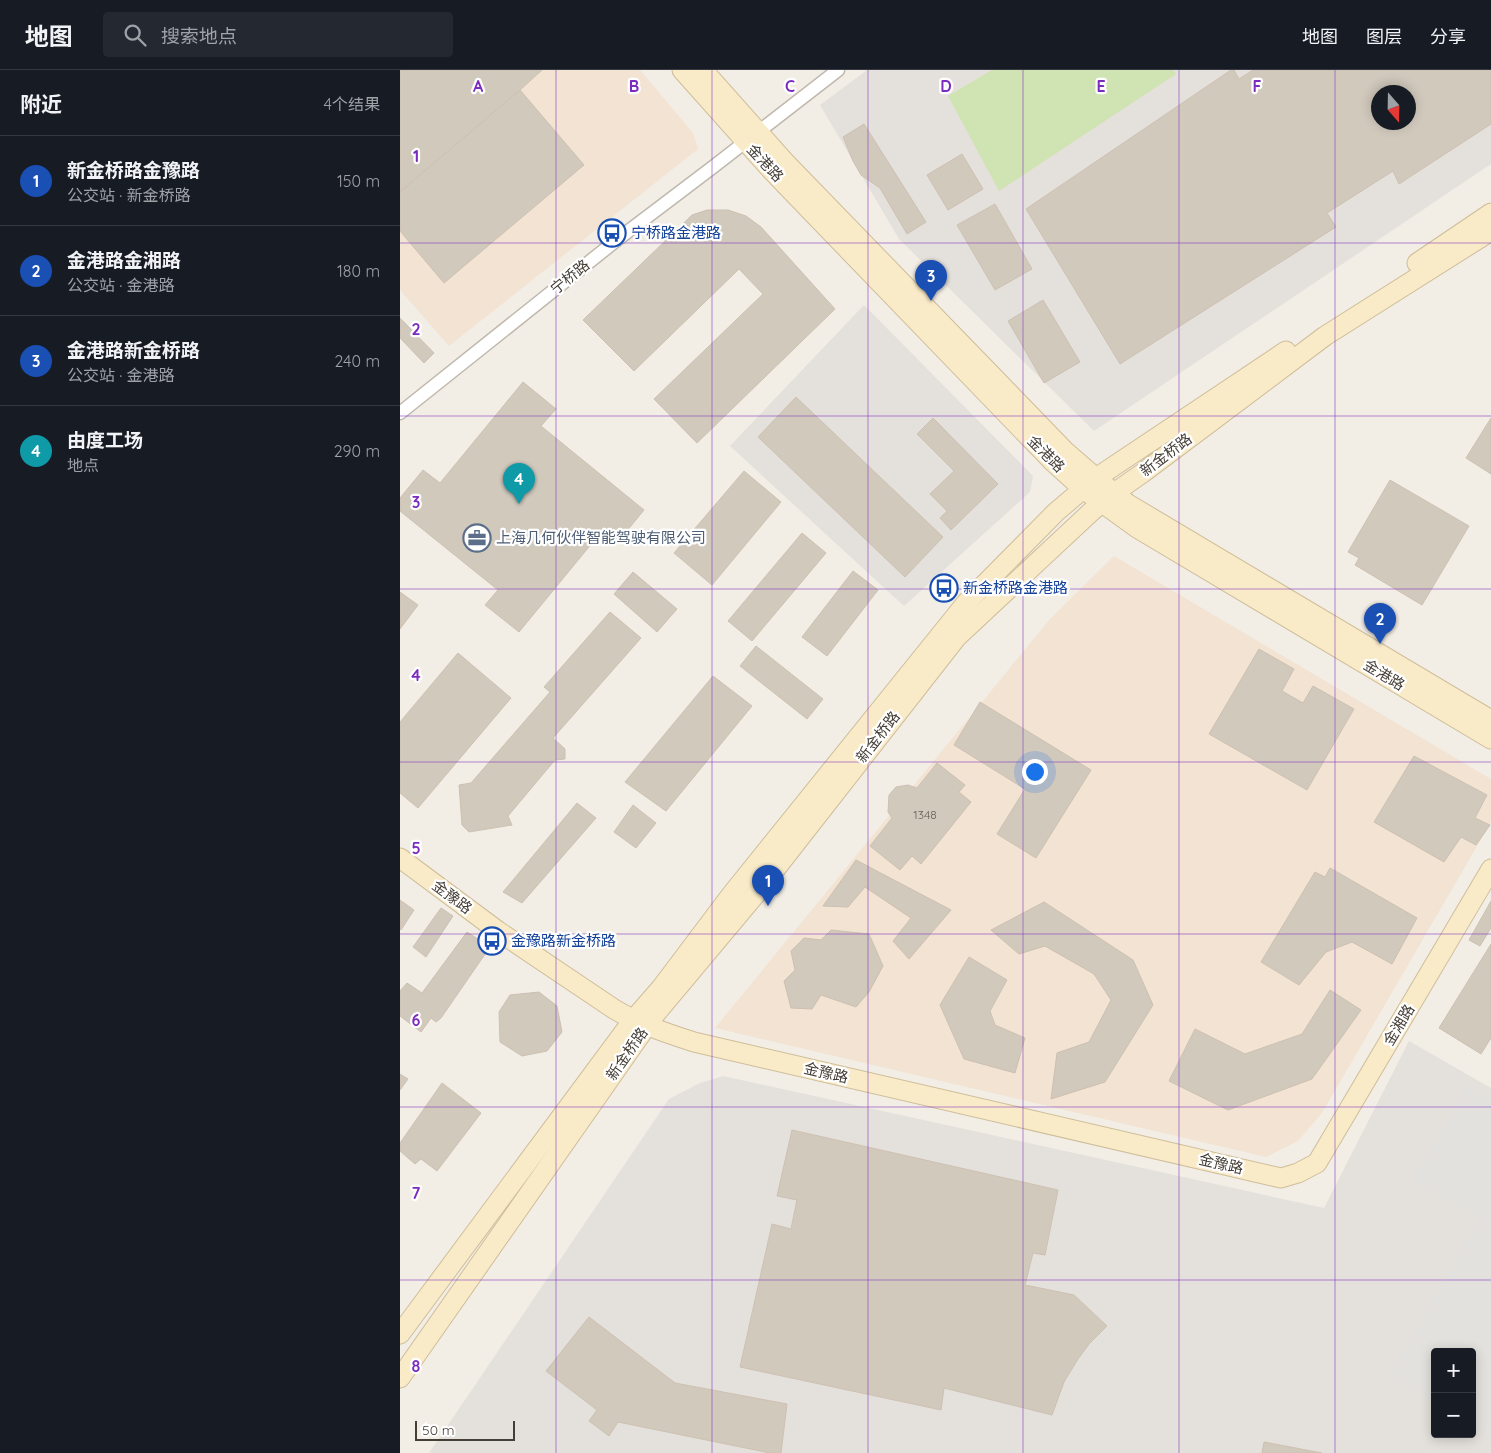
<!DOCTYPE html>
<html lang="zh">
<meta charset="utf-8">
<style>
body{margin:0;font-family:Quicksand,"Noto Sans SC",sans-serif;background:#242831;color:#f1f3f6}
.controls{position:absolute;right:15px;bottom:15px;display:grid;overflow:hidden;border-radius:5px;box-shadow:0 2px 12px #0003}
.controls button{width:45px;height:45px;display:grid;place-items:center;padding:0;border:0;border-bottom:1px solid #363941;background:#171b24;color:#f1f3f6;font:25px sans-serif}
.compass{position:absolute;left:971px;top:15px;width:45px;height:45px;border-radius:50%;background:#171b24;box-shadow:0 2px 12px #0003;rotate:160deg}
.scale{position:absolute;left:15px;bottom:12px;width:100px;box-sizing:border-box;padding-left:5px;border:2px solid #443e36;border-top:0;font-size:14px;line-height:18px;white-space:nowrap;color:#443e36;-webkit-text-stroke:4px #fff;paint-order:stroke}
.you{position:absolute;left:634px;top:701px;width:18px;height:18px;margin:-12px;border:4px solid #fff;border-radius:50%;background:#1a73e8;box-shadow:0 0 0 8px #1a73e833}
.badge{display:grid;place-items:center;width:32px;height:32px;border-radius:50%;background:#e93826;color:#fff;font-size:16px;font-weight:700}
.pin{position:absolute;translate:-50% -41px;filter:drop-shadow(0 1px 2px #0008)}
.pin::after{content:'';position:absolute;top:26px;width:18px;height:15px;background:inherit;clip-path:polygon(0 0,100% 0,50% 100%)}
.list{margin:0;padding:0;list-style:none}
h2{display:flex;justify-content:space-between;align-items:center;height:65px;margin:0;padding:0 20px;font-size:21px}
h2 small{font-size:16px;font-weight:400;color:#9ea1a6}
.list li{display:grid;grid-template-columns:32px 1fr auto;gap:15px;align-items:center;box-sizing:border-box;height:90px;padding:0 20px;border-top:1px solid #363941}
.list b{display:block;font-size:19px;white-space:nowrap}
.list p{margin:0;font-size:16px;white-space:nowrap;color:#9ea1a6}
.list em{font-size:16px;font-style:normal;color:#9ea1a6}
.icon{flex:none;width:28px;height:28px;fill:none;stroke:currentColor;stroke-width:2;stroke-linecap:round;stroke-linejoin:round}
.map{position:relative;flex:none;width:1091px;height:1383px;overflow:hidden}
header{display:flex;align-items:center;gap:30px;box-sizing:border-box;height:70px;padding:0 25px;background:#171b24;border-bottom:1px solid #363941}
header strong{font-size:24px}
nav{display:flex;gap:28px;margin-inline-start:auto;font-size:18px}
.search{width:350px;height:45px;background:#242831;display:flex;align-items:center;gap:12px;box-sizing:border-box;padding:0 18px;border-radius:5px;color:#9ea1a6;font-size:19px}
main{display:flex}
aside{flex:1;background:#171b24}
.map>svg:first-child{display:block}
.commercial{fill:#f2e3d3}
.industrial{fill:#e4e0db;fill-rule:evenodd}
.green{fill:#d0e3b2}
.parking{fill:#e3e1de}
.building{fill:#d2c9bd;stroke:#cdc0b1;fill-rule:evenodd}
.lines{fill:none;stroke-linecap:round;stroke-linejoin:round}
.street-casing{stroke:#bfb8ad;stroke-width:15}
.secondary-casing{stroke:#cebd99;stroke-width:21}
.street{stroke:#fff;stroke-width:12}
.secondary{stroke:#faebc8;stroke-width:19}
.grid{fill:none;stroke:#7b2cbf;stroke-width:1;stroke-opacity:0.55}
.labels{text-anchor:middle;stroke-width:4.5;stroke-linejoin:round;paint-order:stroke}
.number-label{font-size:12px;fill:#686158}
.street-label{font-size:15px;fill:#443e36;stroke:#fff}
.transit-label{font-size:15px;fill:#164399;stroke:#fff;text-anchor:start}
.service-label{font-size:15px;fill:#4e5e75;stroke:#fff;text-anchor:start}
.grid-label{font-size:16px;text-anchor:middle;font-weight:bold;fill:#7b2cbf;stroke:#fff;stroke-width:4.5;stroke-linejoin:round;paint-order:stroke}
</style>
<header>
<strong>地图</strong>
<div class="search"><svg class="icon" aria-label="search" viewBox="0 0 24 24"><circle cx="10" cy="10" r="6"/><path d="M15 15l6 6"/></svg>搜索地点</div>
<nav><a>地图</a><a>图层</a><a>分享</a></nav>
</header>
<main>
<aside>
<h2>附近<small>4个结果</small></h2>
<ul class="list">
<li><span class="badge" style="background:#1a4fb4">1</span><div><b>新金桥路金豫路</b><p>公交站 · 新金桥路</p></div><em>150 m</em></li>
<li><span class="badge" style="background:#1a4fb4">2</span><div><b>金港路金湘路</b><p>公交站 · 金港路</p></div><em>180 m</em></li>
<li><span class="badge" style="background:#1a4fb4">3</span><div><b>金港路新金桥路</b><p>公交站 · 金港路</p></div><em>240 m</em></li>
<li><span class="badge" style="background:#0f9aa8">4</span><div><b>由度工场</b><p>地点</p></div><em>290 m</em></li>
</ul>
</aside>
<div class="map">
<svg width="1091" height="1383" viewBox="0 0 1091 1383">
<rect width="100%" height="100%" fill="#f2eee6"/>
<g class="commercial">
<path d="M0,0H240L293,63L298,79L49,276L0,220Z"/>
<path d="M714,486L1091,709V752L922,1043L898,1071L866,1087L315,958L650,549Z"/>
</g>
<g class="industrial">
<path d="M467,0H1091V94L694,361L499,169L420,35ZM978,22H1008V52H978Z"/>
<path d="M464,235L633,406L630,422L504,536L330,376Z"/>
<path d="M1009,971L1091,1018V1383H29L269,1029L300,1013L323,1006L924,1138ZM1035,1282H1072V1364H1035Z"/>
</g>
<path class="green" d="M592,0H773L776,4L599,121L548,26Z"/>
<path class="parking" d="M1067,1017L1091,1031V1366L1072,1355V1282H1035V1333L988,1306L1079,1150L1012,1111Z"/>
<g class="building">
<path d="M0,0H142L120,20L0,122Z"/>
<path d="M831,0H834L839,9L853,0H1091V54L999,114L993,101L927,143L936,157L720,294L626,139ZM978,22H1008V52H978Z"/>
<path d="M120,20L184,95L44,213L0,161V122Z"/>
<path d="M464,54L526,152L507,164L480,118L461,105L453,91L443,67Z"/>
<path d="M562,84L583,119L548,140L527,105Z"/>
<path d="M595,134L632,199L595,220L557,155Z"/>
<path d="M307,140H328L346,146L361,157L435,239L297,373L254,329L363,224L339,199L234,301L183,250L292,145Z"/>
<path d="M643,230L680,292L644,313L608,251Z"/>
<path d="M0,248L34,283L24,293L0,268Z"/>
<path d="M123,312L156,339L141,356L244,440L217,473L202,461L119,562L85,535L98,520L0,441V428L23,400L40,413Z"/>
<path d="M396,327L543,467L505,507L358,367Z"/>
<path d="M533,348L598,414L551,460L540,448L547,441L530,424L554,401L517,364Z"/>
<path d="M1091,348V404L1066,388Z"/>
<path d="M344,401L381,432L312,515L274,483Z"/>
<path d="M990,410L1069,456L1022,535L955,495L959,488L948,482Z"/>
<path d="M402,463L426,483L352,571L328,551Z"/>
<path d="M453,501L478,520L427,586L402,567Z"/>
<path d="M233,502L277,539L257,562L214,524Z"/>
<path d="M0,522L18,535L0,559Z"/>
<path d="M210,542L241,568L153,668L165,679V689L155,690L108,746L112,755L69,762L62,755L59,715L71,713L150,622L144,617Z"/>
<path d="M356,576L423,629L407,649L340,596Z"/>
<path d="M859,579L894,599L882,621L903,633L913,616L954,639L907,720L809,664Z"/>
<path d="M58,583L111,628L18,738L0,723V652Z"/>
<path d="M313,606L352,636L266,741L225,712Z"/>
<path d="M580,632L691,700L636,788L597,764L625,719L554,675Z"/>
<path d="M1014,686L1087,725L1075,748L1090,755L1076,775L1061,767L1044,792L974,752Z"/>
<path d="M537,693L565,715L559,722L571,732L521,794L512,786L500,800L470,776L492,748L488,742L489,725L496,717L508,715L517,718Z"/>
<path d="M177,733L196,748L122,833L103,822Z"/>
<path d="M233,735L256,753L236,778L214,762Z"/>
<path d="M456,790L551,840L509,889L493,871L511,848L465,817L448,837L423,836Z"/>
<path d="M930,798L1017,848L992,894L952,872L926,882L899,915L861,892L915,802L925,807Z"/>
<path d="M0,830L14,840L1,860L0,859Z"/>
<path d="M1091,831V858L1080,876L1069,870Z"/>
<path d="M644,832L733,890L753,935L705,1012L651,1029L657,983L689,972L711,930L694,904L645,876L619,884L591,860Z"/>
<path d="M41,838L53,846L26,887L13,877Z"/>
<path d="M431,860L469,864L483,896L469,922L456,937L421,925L412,939L391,938L384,911L395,900L391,881L404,868L421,870Z"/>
<path d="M67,862L90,877L41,948L36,952L31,948L21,962L0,946V921L7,913L22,923Z"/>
<path d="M1091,874V968L1081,984L1039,958Z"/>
<path d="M569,887L607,910L590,941L595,955L625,968L615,1003L564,989L540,935Z"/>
<path d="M930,920L961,940L912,1009L828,1040L769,1011L795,959L845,984L902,964Z"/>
<path d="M139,922L157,936L162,962L147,981L122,986L100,972L99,942L110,925Z"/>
<path d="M0,1004L8,1009L0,1020Z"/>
<path d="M42,1013L81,1043L37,1101L21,1089L15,1094L0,1081V1073Z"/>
<path d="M392,1060L658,1120L645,1185L633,1183L625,1215L674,1225L707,1256L689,1274L678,1289L664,1312L652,1345L544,1318L541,1340L340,1297L372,1154L391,1159L397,1130L377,1126Z"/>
<path d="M189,1247L275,1313L387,1334L381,1383H370L218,1352L209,1366L189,1351L197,1340L146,1301Z"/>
<path d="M864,1372L922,1383H862Z"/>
</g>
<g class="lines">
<g class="street-casing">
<path id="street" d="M0,343L218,169L313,97L438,0"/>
</g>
<g class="secondary-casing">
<g id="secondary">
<path d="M282,0L373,102L653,392L683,419L737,458L1091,669"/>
<path d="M303,0L385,92L666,382L696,408L728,434L1091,650"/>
<path d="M1017,193L1091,143"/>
<path d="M0,788L98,861L214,939C239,954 266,963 294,972L881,1108L898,1103L917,1093L1091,799"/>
<path d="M0,1264L233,950L261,918L331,825L566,533L656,442L696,408L886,281"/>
<path d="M0,1308L253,947L356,824L557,567L692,441L714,423L744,402L925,266L1091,161"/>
</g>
</g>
<use href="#street" class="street"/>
<use href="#secondary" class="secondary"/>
</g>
<path class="grid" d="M156,0V1383M312,0V1383M468,0V1383M623,0V1383M779,0V1383M935,0V1383M0,173H1091M0,346H1091M0,519H1091M0,692H1091M0,864H1091M0,1037H1091M0,1210H1091"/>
<defs>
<g id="bus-ring" transform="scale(1.4375)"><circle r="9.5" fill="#fff" stroke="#1a4fb4" stroke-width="1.5"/><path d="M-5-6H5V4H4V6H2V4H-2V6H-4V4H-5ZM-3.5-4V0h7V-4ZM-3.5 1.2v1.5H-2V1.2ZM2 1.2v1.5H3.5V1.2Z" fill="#1a4fb4"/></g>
<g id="office-ring" transform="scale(1.4375)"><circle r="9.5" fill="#fff" stroke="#5c6f8a" stroke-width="1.5"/><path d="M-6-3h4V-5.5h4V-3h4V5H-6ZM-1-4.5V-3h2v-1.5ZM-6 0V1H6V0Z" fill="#5c6f8a"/></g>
</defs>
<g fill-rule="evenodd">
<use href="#bus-ring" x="212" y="163"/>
<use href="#office-ring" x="77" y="468"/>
<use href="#bus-ring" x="544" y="518"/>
<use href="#bus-ring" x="92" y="871"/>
</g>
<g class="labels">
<g class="number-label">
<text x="525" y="749">1348</text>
</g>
<g class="street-label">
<text transform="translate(365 93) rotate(47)" y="5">金港路</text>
<text transform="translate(170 207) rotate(-39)" y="5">宁桥路</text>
<text transform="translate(646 384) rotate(45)" y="5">金港路</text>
<text transform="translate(766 385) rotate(-37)" y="5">新金桥路</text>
<text transform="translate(984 605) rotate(31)" y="5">金港路</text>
<text transform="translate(478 667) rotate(-52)" y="5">新金桥路</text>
<text transform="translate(52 827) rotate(37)" y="5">金豫路</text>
<text transform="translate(999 955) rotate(-59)" y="5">金湘路</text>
<text transform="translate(227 984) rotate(-55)" y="5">新金桥路</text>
<text transform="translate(426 1003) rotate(13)" y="5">金豫路</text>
<text transform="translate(821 1094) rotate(13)" y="5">金豫路</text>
</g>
<g class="transit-label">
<text x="231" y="168">宁桥路金港路</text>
<text x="563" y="523">新金桥路金港路</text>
<text x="111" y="876">金豫路新金桥路</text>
</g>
<g class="service-label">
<text x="96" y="473">上海几何伙伴智能驾驶有限公司</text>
</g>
</g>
<g class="grid-label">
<text x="78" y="22">A</text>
<text x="234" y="22">B</text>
<text x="390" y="22">C</text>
<text x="546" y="22">D</text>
<text x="701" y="22">E</text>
<text x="857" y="22">F</text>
<text x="16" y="92">1</text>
<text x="16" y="265">2</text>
<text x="16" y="438">3</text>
<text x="16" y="611">4</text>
<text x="16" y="784">5</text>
<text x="16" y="956">6</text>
<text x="16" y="1129">7</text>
<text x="16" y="1302">8</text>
</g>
</svg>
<div class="controls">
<button>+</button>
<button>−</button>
</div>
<svg class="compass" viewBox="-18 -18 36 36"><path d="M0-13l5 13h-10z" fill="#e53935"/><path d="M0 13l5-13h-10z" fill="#9ea1a6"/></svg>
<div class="scale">50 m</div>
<div class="you"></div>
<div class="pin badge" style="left:368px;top:836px;background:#1a4fb4">1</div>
<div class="pin badge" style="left:980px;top:574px;background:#1a4fb4">2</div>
<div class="pin badge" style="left:531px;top:231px;background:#1a4fb4">3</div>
<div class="pin badge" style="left:119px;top:434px;background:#0f9aa8">4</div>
</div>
</main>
